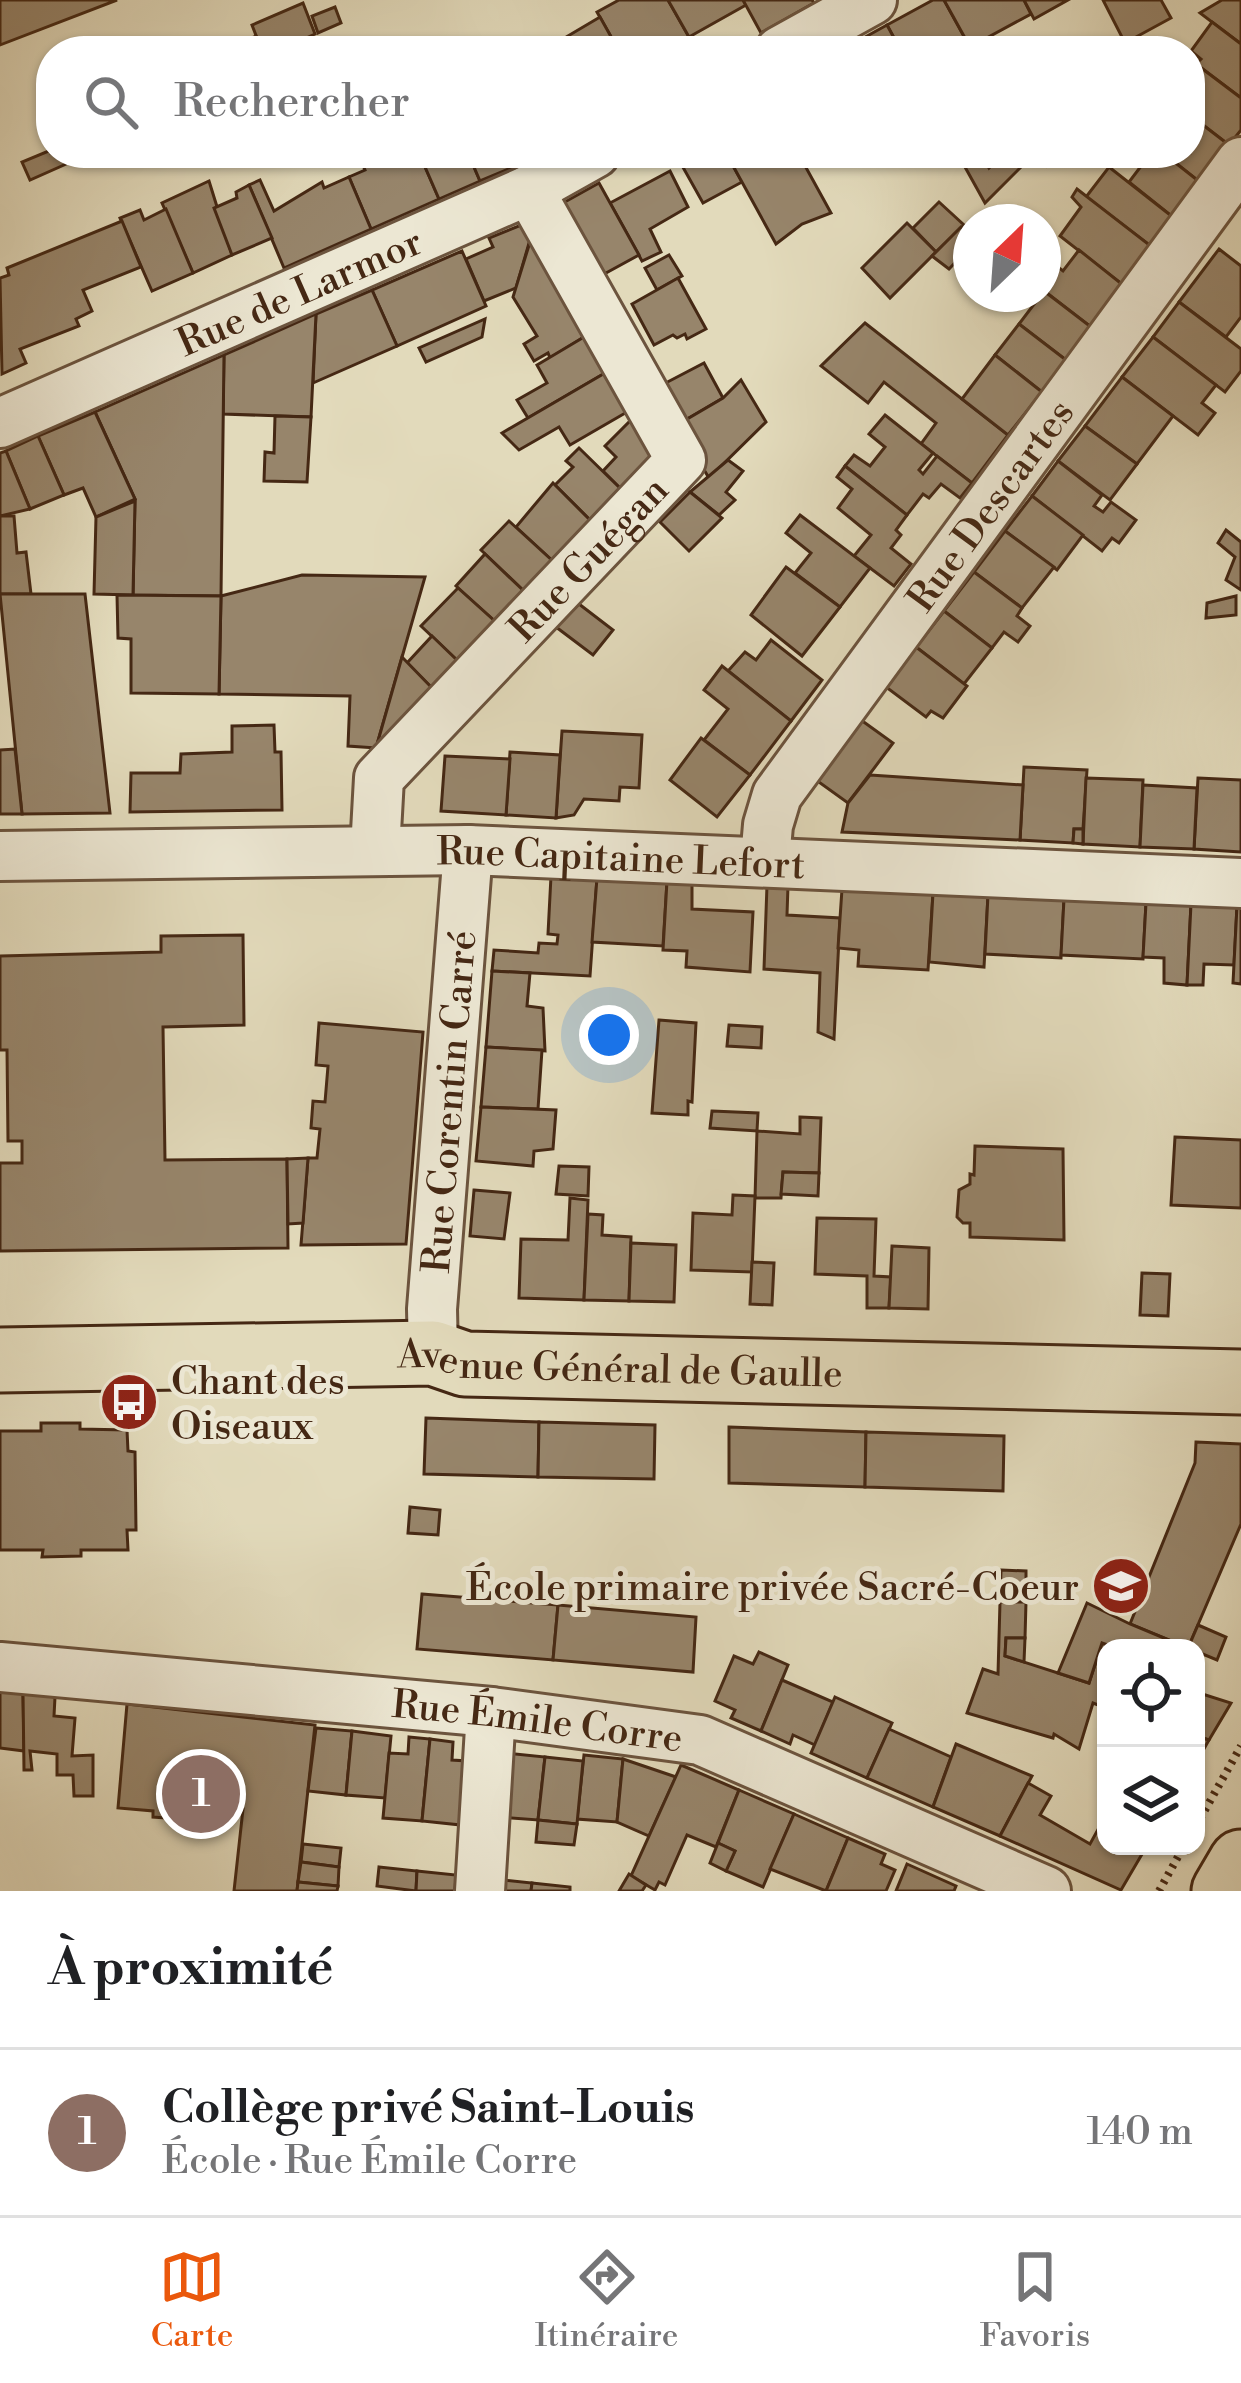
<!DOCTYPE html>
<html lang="fr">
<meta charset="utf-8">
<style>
body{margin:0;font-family:"Libre Bodoni",serif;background:#f6f6f6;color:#202124}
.controls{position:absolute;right:36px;bottom:36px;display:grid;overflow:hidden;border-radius:24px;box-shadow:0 3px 9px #0004}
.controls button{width:108px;height:108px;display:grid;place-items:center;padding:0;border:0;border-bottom:3px solid #e0e0e0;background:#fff;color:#202124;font:60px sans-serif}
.compass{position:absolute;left:953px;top:204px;width:108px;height:108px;border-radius:50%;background:#fff;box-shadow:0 3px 9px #0004;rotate:25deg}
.you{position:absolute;left:609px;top:1035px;width:42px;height:42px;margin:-30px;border:9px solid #fff;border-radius:50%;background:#1a73e8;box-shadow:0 0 0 18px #1a73e833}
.badge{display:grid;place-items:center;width:78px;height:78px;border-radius:50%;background:#ea580c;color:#fff;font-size:39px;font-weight:700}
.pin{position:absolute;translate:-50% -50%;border:6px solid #fff;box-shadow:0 3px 12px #0006}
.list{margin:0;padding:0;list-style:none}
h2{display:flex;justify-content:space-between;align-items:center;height:156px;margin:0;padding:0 48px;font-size:51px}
h2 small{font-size:39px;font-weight:400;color:#757577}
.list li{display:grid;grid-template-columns:78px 1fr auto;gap:36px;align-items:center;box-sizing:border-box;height:168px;padding:0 48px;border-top:3px solid #e0e0e0}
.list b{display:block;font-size:45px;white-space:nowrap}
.list p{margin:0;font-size:39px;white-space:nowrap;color:#757577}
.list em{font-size:39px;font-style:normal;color:#757577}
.icon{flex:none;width:66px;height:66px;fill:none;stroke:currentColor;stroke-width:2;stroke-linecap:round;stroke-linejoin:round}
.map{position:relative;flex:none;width:1241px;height:1891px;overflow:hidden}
.search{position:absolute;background:#fff;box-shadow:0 3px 9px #0004;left:36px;right:36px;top:36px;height:132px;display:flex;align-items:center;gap:30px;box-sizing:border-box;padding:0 42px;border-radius:48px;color:#757577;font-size:45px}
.sheet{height:324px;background:#fff}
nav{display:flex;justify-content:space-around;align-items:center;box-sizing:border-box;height:168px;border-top:3px solid #e0e0e0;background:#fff;font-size:33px;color:#757577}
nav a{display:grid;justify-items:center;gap:6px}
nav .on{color:#ea580c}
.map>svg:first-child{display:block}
.building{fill:#97856b;stroke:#452814;stroke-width:3}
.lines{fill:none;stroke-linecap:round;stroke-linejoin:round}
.minor-casing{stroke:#6c543e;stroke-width:54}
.major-casing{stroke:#452814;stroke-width:69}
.path{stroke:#452814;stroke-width:8;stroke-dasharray:3 6;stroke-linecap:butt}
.minor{stroke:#ece7d3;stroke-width:48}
.major{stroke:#e2dabb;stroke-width:63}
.labels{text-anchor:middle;stroke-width:10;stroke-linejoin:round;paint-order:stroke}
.street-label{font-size:39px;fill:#452814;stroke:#ece7d3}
.poi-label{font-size:39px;fill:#452814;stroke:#ece7d3;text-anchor:start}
</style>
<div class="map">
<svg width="1241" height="1891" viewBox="0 0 1241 1891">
<rect width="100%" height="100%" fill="#e2dabb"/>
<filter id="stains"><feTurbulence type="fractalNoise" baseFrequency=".00167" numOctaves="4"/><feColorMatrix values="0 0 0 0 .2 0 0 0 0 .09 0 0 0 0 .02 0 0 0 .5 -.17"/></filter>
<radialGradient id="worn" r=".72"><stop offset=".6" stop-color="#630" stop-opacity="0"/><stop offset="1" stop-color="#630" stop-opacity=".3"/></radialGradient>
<g class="building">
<path d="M0,0H117L0,45Z"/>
<path d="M619,0H668L689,37L664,51H619L597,12Z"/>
<path d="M668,0H743L746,5L689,37Z"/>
<path d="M743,0H812L814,3L761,33Z"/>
<path d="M933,0H944L972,51H901L887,25Z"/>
<path d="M944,0H1024L1031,14L970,47Z"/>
<path d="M1024,0H1068L1034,19Z"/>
<path d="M1103,0H1161L1171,18L1125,43Z"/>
<path d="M1222,0H1241V44L1200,13Z"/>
<path d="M303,3L315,34L277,51H262L252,25Z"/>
<path d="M335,7L341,23L318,33L312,16Z"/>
<path d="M600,17L619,51H560L556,43Z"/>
<path d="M1212,22L1241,44V98L1196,64L1201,59L1191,51Z"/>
<path d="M887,25L901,51H840Z"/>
<path d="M256,36L262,51H234L232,46Z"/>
<path d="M554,39L560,51H533Z"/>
<path d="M1196,64L1241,98V130L1229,145L1190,115V72Z"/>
<path d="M1190,115L1229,145L1201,183L1163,153H1190Z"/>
<path d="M51,150V153H91L30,180L22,162Z"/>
<path d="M385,153H419L439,199L371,229L349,177L365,170L362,163Z"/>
<path d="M419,153H468L480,181L439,199Z"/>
<path d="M468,153H538L539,156L480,181Z"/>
<path d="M675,153H726L742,182L703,203Z"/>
<path d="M726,153H798L831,213L802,224L776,244Z"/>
<path d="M969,153H980L989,168L1003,153H1027L1030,158L985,203L960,158Z"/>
<path d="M1035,153H1060L1047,166Z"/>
<path d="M1151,153H1163L1201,183L1174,218L1129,182Z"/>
<path d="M1109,167L1174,218L1152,247L1086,197Z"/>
<path d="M670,171L688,207L650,229L661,252L642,261L610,203Z"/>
<path d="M349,177L371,229L284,268L249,185L260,180L274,211L322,182L324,188Z"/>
<path d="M209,181L232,255L193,273L162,203Z"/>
<path d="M599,183L639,255L595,279L554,208Z"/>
<path d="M249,185L272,238L232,255L214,208L237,198L236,192Z"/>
<path d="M1077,189L1152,247L1123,285L1060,236L1081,207L1072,197Z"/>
<path d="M939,202L964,225L936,252L913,228Z"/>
<path d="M166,209L193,273L152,291L120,218L140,210L144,220Z"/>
<path d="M536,219L516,288L484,301L466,259L493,247L489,238Z"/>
<path d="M122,221L141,267L83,290L92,311L76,319L79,326L20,349L26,363L2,374L0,278L9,275L7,268Z"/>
<path d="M907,223L936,252L890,298L862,268Z"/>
<path d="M961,227L971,235V246L949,269L932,256Z"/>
<path d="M530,242L584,337L550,358L548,353L534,361L524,344L537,336L513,297Z"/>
<path d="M1219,249L1241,266V317L1226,337L1179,302Z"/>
<path d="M1079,250L1123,285L1091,327L1043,290L1045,257L1063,271Z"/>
<path d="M462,251L486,306L397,346L372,290Z"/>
<path d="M669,255L682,276L657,290L645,268Z"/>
<path d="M678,278L706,329L687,339L685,334L677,338L673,335L654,345L632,304Z"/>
<path d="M372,290L397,346L313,383L316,314Z"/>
<path d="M1044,291L1091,327L1066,360L1019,324Z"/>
<path d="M1179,302L1241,349V371L1225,392L1153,337Z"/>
<path d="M316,314L311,417L223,414L224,355Z"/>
<path d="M485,319L482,337L426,362L419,348Z"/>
<path d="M865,323L1008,435L972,483L921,444L936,423L884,382L868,403L821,366Z"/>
<path d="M1019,324L1066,360L1042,392L995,355Z"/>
<path d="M584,337L605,373L528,418L517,400L547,383L537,365Z"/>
<path d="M1153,337L1216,385L1202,403L1215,413L1198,435L1122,377Z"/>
<path d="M224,355L221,596L133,595L135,499L95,412Z"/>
<path d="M995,355L1042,392L1008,435L962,399Z"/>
<path d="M704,363L723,398L677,425L656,388Z"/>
<path d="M605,373L627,412L570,445L559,427L519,450L502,433Z"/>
<path d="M1122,377L1173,416L1137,464L1085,426Z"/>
<path d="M741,380L766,422L709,478L677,425L723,398Z"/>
<path d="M95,412L135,499L96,517L83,488L64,495L38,436Z"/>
<path d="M885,415L933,453L919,470L923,474L937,456L972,483L960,498L941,484L929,498L923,494L907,515L845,466L854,455L870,466L885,447L869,434Z"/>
<path d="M275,416L311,417L307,482L264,481L265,452L274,453Z"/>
<path d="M631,420L656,464L626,494L603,471L616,457L605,446Z"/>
<path d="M1085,426L1137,464L1110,500L1058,461Z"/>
<path d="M38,436L64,495L30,509L6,451Z"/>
<path d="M579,448L626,494L595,525L555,485L573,467L566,461Z"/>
<path d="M6,451L30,509L0,516V453Z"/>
<path d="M728,460L743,471L726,492L735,500L719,515L690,492Z"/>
<path d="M1058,461L1102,495L1094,506L1103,512L1111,502L1136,520L1119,543L1112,538L1102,551L1032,496Z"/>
<path d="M845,466L907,515L896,530L901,535L891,548L911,564L894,586L854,556L871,535L838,508L852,489L837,477Z"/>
<path d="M553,483L595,525L556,564L516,527Z"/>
<path d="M690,492L722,518L689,551L660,522Z"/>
<path d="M1032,496L1083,535L1057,570L1005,531Z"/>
<path d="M135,501L133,595L94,594L96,517Z"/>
<path d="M800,515L870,568L840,607L795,573L811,553L786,533Z"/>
<path d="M0,516H14L17,553L26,552L31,594H0Z"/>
<path d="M509,521L556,564L527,594L481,550Z"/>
<path d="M1226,530L1241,542V590L1226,580L1235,557L1218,543Z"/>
<path d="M1005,531L1054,567L1022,608L974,572Z"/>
<path d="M485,554L527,594L498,624L456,586Z"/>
<path d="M786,567L840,607L802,656L751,615Z"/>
<path d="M974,572L1022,608L1017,616L1030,626L1018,642L1004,632L992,648L944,611Z"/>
<path d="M302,575L425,577L376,748L348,746L350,696L219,694L221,596Z"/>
<path d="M458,588L498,624L460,663L421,626Z"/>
<path d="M0,594H85L110,813L22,814Z"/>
<path d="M117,595L221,596L219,694L131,693V639L118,638Z"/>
<path d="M1236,596V615L1206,618L1207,603Z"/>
<path d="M579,604L613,630L593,655L556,627Z"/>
<path d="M944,611L992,648L964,684L916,647Z"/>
<path d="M432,636L460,663L433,689L407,663Z"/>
<path d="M771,640L822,680L791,721L728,671L745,652L756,660Z"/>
<path d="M916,647L967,686L943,718L931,711L926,717L886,687Z"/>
<path d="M402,657L433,689L376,748Z"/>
<path d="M722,666L791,721L750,775L704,740L728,709L704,690Z"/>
<path d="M861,720L893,743L848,803L816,780Z"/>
<path d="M274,725L275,752H281L282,810L130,812L131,773H180L181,754L232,752V726Z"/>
<path d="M562,731L642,735L639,788L620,787L619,801L584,799L574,815L556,818Z"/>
<path d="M701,738L750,775L717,817L670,780Z"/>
<path d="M15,749L22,814H0V750Z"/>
<path d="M510,752L560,755L556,818L506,815Z"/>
<path d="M445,756L510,759L506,815L441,811Z"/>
<path d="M1024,767L1087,770L1083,829H1074L1073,843L1020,840Z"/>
<path d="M870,775L1023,785L1020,840L842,832L848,803Z"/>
<path d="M1086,778L1143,780L1140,847L1083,844Z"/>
<path d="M1198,778L1241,780V852L1194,849Z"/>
<path d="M1143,785L1197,788L1194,849L1140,847Z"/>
<path d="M1074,829H1083V844L1073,843Z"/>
<path d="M551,876L597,878L590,976L492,971L494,950L538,953L539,943L557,944L558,935L548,934Z"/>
<path d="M597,878L667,881L663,946L592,942Z"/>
<path d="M667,881L692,882V909L753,912L750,972L686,967L687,951L663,950Z"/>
<path d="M767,885L788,886L787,915L840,918L834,1039L818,1032L820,973L764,969Z"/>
<path d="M842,889L933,893L928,970L858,966L859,950L838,948Z"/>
<path d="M933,893L988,895L984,967L929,962Z"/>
<path d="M988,895L1064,899L1061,958L985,954Z"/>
<path d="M1064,899L1146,903L1143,959L1061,955Z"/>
<path d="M1146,903L1191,904L1187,985L1164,983V958L1143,957Z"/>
<path d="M1191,904L1237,906L1234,965L1204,964L1203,985H1187Z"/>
<path d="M1237,906L1241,907V984L1233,983Z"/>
<path d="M243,935L244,1025L163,1027L165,1160L287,1159L288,1248L0,1251V1163H22V1141H8L7,1050H0V956L161,952V936Z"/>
<path d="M492,971L530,973L527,1006L543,1008L545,1051L486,1047Z"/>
<path d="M659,1020L696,1023L692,1102L688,1101V1115L652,1113Z"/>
<path d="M319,1023L423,1032L406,1244L301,1245L308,1158H317L320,1129L311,1128L313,1101L325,1102L328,1066L316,1065Z"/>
<path d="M729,1025L762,1027L761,1048L727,1046Z"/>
<path d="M486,1047L542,1050L538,1109L481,1107Z"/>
<path d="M481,1107L556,1110L553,1149L534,1151L533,1166L476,1161Z"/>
<path d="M712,1111L758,1113L757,1131L710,1128Z"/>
<path d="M800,1117L821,1118L819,1173L783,1172L781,1198H755L757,1131L800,1134Z"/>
<path d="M1175,1137L1241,1140V1208L1171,1205Z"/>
<path d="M975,1146L1063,1149L1064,1240L970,1237V1223H963L957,1217L959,1190L970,1184V1174L974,1175Z"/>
<path d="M308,1158L303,1223L288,1224L287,1159Z"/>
<path d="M559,1166L589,1167L588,1196L556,1194Z"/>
<path d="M783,1172L819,1173L818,1196L781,1194Z"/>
<path d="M474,1190L510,1193L504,1239L470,1236Z"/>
<path d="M733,1195L755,1196L752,1272L691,1270L693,1213L732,1215Z"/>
<path d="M570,1198L588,1200L584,1300L519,1298L521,1239L568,1240Z"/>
<path d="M588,1214L603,1215L602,1235L631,1237L629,1301L584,1300Z"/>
<path d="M817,1218L876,1219L874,1276L891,1277L889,1308H867V1276L815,1274Z"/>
<path d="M631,1243L676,1245L674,1302L629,1301Z"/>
<path d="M892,1246L929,1248L928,1309L889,1308Z"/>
<path d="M752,1262L774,1263L772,1305L750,1304Z"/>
<path d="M1142,1273L1170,1274L1168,1316L1140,1315Z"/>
<path d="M426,1418L539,1422L538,1477L424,1474Z"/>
<path d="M539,1422L655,1425L654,1479L538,1477Z"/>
<path d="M41,1423H80V1429L127,1430L128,1451L135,1452L136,1530H127L128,1550H81V1556L42,1557L43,1550H0V1431H41Z"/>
<path d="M729,1427L866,1432L865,1487L729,1483Z"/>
<path d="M866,1432L1004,1436L1003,1491L865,1487Z"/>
<path d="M1196,1442L1241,1444V1524L1188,1648L1130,1624L1195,1463Z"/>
<path d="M410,1507L440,1510L438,1535L408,1533Z"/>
<path d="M1001,1570L1026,1571V1602H1000Z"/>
<path d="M422,1594L558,1605L553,1660L417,1649Z"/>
<path d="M1000,1602H1026L1025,1638H1006L1005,1656L1089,1683L1102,1643L1116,1648H1106V1708L1093,1703L1079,1749L1054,1734L1053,1738L967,1713L983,1669L998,1674Z"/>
<path d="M1087,1603L1130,1624L1188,1648H1116L1102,1643L1089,1683L1058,1673Z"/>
<path d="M558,1605L696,1617L693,1672L553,1660Z"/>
<path d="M1198,1625L1226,1637L1217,1660L1188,1648Z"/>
<path d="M1006,1638H1025L1024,1662L1005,1656Z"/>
<path d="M759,1652L788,1665L761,1731L731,1718L735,1710L715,1701L734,1656L753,1664Z"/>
<path d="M782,1680L833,1702L815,1745L793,1735L790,1744L761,1731Z"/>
<path d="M0,1691L23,1693L24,1751L0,1748Z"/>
<path d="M1196,1692L1231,1703L1209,1740L1196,1736Z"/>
<path d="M23,1693L55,1697L54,1716L75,1718L72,1756L93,1755V1796H74L73,1775H57V1754L30,1751L32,1770H24Z"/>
<path d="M835,1697L892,1723L867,1778L811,1753Z"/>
<path d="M127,1704L315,1725L297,1891H234L243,1809L167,1802L165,1818L153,1817V1811L118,1808Z"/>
<path d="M316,1728L352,1731L346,1795L308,1791Z"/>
<path d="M889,1729L951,1757L933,1807L867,1778Z"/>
<path d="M352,1731L391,1736L385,1798L346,1795Z"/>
<path d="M1196,1736L1209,1740L1196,1763Z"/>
<path d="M409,1737L430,1739L422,1821L383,1818L389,1753L408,1754Z"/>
<path d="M430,1739L453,1742L452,1760L467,1761L461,1825L422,1821Z"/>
<path d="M956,1744L1032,1776L1000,1836L933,1807Z"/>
<path d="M505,1753L545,1757L538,1820L499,1817Z"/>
<path d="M584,1755L623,1759L617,1822L577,1819Z"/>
<path d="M545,1757L583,1761L577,1824L538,1820Z"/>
<path d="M623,1759L676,1777L649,1836L617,1822Z"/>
<path d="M681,1765L739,1790L716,1847L687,1835L665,1885L659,1882L655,1890L631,1876Z"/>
<path d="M1028,1783L1051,1796L1040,1815L1090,1844L1101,1824L1106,1827V1846L1145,1849L1121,1890L1000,1836Z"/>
<path d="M739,1790L794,1814L763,1887L726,1871L735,1851L718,1843Z"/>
<path d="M794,1814L848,1838L826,1891L770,1869Z"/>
<path d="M538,1820L577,1824L574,1845L536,1842Z"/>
<path d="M848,1838L885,1854L881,1864L895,1870L886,1891H826Z"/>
<path d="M718,1843L735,1851L726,1871L710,1863Z"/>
<path d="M303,1844L341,1848L339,1867L301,1862Z"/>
<path d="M301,1862L339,1867L338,1886L298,1882Z"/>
<path d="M907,1864L956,1886L954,1891H896Z"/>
<path d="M379,1867L417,1871L416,1891L377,1886Z"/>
<path d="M417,1871L456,1875L455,1891H416Z"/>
<path d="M629,1874L646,1885L642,1891H619Z"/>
<path d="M493,1879L532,1883L531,1891H492Z"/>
<path d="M298,1882L338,1886L337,1891H297Z"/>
<path d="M532,1883L570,1887V1891H531Z"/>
</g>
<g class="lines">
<g class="minor-casing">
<g id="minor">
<path d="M780,51L872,0"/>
<path id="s1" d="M0,423L529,190L595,153"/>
<path id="s2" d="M375,850L379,778L681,460L529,190"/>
<path id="s3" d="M0,856L468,850L1241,883"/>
<path id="s4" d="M765,860L768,825L777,795L1241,162"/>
<path id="s5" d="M433,1353L432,1309L468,850"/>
<path id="s6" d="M0,1667L491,1712L700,1740L1046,1891"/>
<path d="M480,1891L491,1712"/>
</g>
</g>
<g class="major-casing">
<g id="major">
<path id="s7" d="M0,1360L433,1353L465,1364L1241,1382"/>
<path d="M1224,1891L1241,1862"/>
</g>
</g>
<g class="path">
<path d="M1196,1826L1241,1746"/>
<path d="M1159,1891L1184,1846"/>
</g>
<use href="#minor" class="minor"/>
<use href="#major" class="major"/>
</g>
<defs>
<g id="bus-disc" transform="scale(3)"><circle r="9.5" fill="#8f2418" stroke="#ece7d3"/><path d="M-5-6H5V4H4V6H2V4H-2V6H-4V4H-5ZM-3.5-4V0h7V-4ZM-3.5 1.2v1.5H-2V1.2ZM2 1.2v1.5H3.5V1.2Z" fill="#fff"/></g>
<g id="school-disc" transform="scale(3)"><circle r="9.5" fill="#8f2418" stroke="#ece7d3"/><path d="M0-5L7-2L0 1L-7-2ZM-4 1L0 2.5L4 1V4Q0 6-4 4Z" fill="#fff"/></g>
</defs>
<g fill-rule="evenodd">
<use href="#bus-disc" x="129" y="1402"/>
<use href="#school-disc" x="1121" y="1586"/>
</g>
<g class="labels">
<g class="street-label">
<text dy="14" stroke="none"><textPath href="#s1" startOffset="327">Rue de Larmor</textPath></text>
<text dy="14" stroke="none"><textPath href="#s4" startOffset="426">Rue Descartes</textPath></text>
<text dy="14" stroke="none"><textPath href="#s2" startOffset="375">Rue Guégan</textPath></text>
<text dy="14" stroke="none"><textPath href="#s3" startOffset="621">Rue Capitaine Lefort</textPath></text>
<text dy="14" stroke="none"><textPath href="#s5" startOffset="252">Rue Corentin Carré</textPath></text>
<text dy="14" stroke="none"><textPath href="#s7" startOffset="621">Avenue Général de Gaulle</textPath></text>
<text dy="14" stroke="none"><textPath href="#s6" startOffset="540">Rue Émile Corre</textPath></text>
</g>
<g class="poi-label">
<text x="171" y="1394">Chant des<tspan x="171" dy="45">Oiseaux</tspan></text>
<text x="1079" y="1600" text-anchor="end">École primaire privée Sacré-Coeur</text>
</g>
</g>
<rect width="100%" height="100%" filter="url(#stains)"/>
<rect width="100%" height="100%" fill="url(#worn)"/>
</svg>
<div class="controls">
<button><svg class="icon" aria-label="locate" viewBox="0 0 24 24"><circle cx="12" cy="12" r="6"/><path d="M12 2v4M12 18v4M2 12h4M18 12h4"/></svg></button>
<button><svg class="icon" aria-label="layers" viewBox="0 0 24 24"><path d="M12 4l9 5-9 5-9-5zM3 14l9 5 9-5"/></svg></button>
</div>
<svg class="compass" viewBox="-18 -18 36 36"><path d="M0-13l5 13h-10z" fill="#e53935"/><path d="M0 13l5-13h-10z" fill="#757577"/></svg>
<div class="you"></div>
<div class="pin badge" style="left:201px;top:1794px;background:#8d6e63">1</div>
<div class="search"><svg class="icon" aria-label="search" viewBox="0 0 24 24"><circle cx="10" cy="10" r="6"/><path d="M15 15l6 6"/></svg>Rechercher</div>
</div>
<section class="sheet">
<h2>À proximité<small></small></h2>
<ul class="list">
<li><span class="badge" style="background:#8d6e63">1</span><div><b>Collège privé Saint-Louis</b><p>École · Rue Émile Corre</p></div><em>140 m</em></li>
</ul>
</section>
<nav>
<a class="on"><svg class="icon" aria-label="map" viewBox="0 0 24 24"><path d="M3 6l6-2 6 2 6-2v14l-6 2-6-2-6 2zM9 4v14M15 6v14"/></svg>Carte</a>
<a><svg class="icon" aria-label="directions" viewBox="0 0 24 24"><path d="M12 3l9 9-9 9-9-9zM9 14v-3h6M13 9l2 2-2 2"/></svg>Itinéraire</a>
<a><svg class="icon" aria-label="saved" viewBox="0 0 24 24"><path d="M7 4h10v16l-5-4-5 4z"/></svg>Favoris</a>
</nav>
